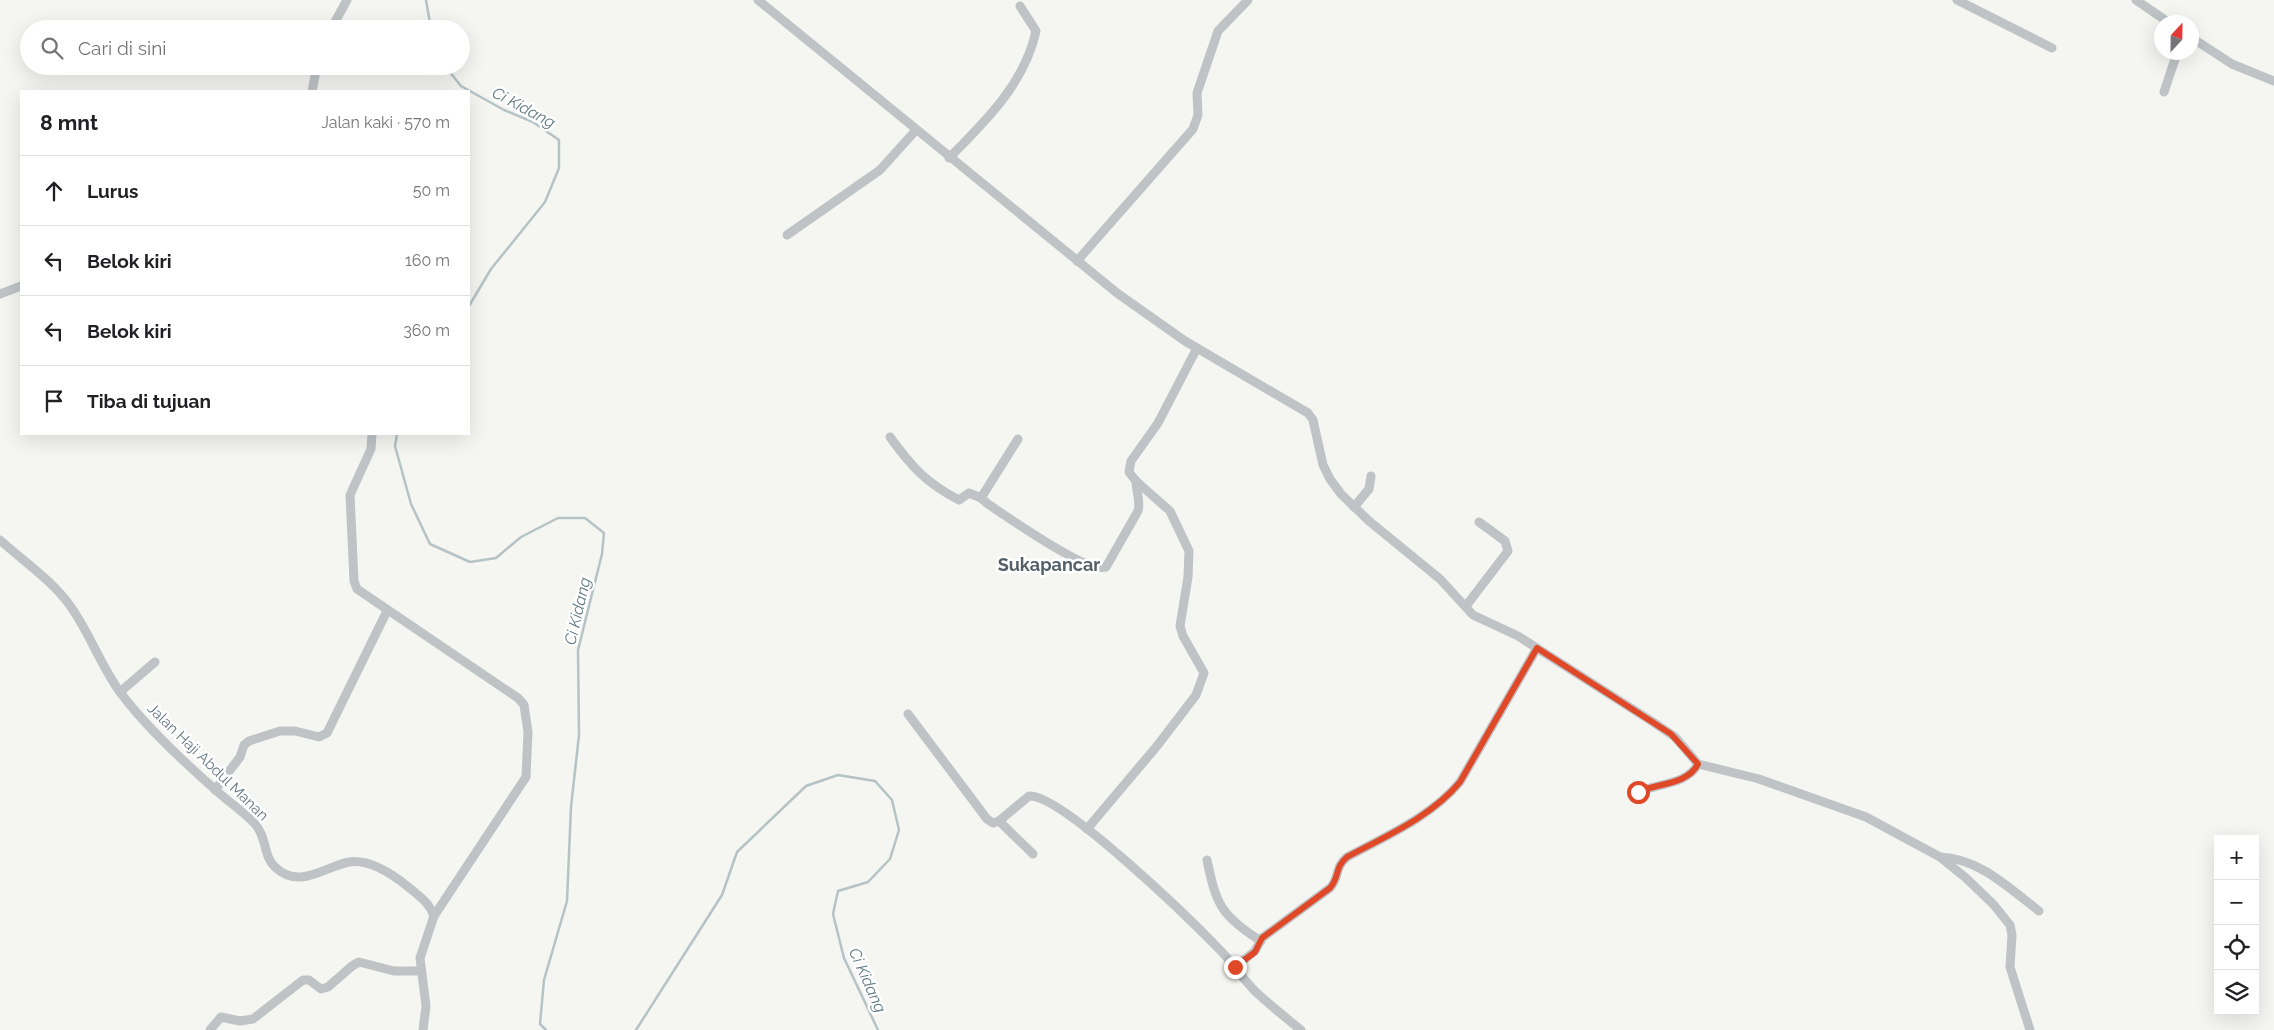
<!DOCTYPE html>
<html lang="id">
<meta charset="utf-8">
<style>
body{margin:0;font-family:Raleway,sans-serif;background:#f6f6f6;color:#202124}
.controls{position:absolute;right:15px;bottom:15px;display:grid;overflow:hidden;border-radius:0px;box-shadow:0 5px 20px #0002}
.controls button{width:45px;height:45px;display:grid;place-items:center;padding:0;border:0;border-bottom:1px solid #e0e0e0;background:#fff;color:#202124;font:25px sans-serif}
.compass{position:absolute;left:2154px;top:15px;width:45px;height:45px;border-radius:50%;background:#fff;box-shadow:0 5px 20px #0002;rotate:22deg}
.stop{position:absolute;width:15px;height:15px;margin:-11px;border:4px solid #e04928;border-radius:50%;background:#fff}
.stop.end{background:#e04928;border-color:#fff;box-shadow:0 1px 5px #0008}
.list{margin:0;padding:0;list-style:none}
h2{display:flex;justify-content:space-between;align-items:center;height:65px;margin:0;padding:0 20px;font-size:21px}
h2 small{font-size:16px;font-weight:400;color:#757577}
.list li{display:grid;grid-template-columns:32px 1fr auto;gap:15px;align-items:center;box-sizing:border-box;height:70px;padding:0 20px;border-top:1px solid #e0e0e0}
.list b{display:block;font-size:19px;white-space:nowrap}
.list em{font-size:16px;font-style:normal;color:#757577}
.icon{flex:none;width:28px;height:28px;fill:none;stroke:currentColor;stroke-width:2;stroke-linecap:round;stroke-linejoin:round}
.map{position:relative;flex:none;width:2274px;height:1030px;overflow:hidden}
.search{position:absolute;background:#fff;box-shadow:0 5px 20px #0002;left:20px;top:20px;width:450px;height:55px;display:flex;align-items:center;gap:12px;box-sizing:border-box;padding:0 18px;border-radius:28px;color:#757577;font-size:19px}
.panel{position:absolute;background:#fff;box-shadow:0 5px 20px #0002;left:20px;top:90px;width:450px;height:345px;border-radius:0px}
.map>svg:first-child{display:block}
.lines{fill:none;stroke-linecap:round;stroke-linejoin:round}
.stream{stroke:#b5c3c6;stroke-width:2.5}
.minor{stroke:#bfc3c6;stroke-width:9}
.route{stroke:#e04928;stroke-width:6}
.labels{text-anchor:middle;stroke-width:5;stroke-linejoin:round;paint-order:stroke}
.street-label{font-size:15px;fill:#657782;stroke:#fff}
.water-label{font-size:16px;font-style:italic;fill:#60797f;stroke:#fff}
.quarter-label{font-size:18px;font-weight:bold;fill:#535f68;stroke:#fff}
</style>
<div class="map">
<svg width="2274" height="1030" viewBox="0 0 2274 1030">
<rect width="100%" height="100%" fill="#f5f5f2"/>
<g class="lines">
<g class="stream">
<path d="M426,0L431,29"/>
<path d="M445,66L461,86L504,110L533,122L559,140V168L545,202L491,269L469,306"/>
<path d="M397,434L395,446L411,504L430,544L470,562L496,558L521,537L558,518H585L604,533L602,554L578,650L579,735L571,807L567,901L544,980L540,1024L546,1030"/>
<path d="M636,1030L722,895L737,852L806,786L838,775L875,781L892,800L899,830L890,859L868,882L838,891L833,914L844,958L878,1030"/>
</g>
<g class="minor">
<path d="M758,0L1117,293L1185,341L1308,413L1313,420L1323,465L1330,479L1341,494L1369,521L1440,579L1473,615L1518,636L1653,722L1675,737L1698,764L1759,779L1866,817L1940,857L1966,878L1993,904L2010,925L2012,935L2010,967L2030,1030"/>
<path d="M1957,0L2052,48"/>
<path d="M2136,0L2168,22"/>
<path d="M331,29L347,0"/>
<path d="M2192,38L2232,64L2274,81"/>
<path d="M312,91L317,66"/>
<path d="M2164,92L2176,56L2172,52"/>
<path d="M949,158C985,122 1025,83 1036,31L1020,6"/>
<path d="M787,235L880,170L916,130"/>
<path d="M1077,261L1193,129L1198,115L1197,93L1218,31L1248,0"/>
<path d="M0,294L21,286"/>
<path d="M372,434L371,449L350,495L354,581L357,589L518,698L524,705L528,732L526,777L434,916"/>
<path d="M890,437C911,466 926,483 959,500L969,493L981,498"/>
<path d="M1018,439L981,498L988,504C1006,516 1090,575 1106,567L1138,511C1141,502 1136,491 1136,481"/>
<path d="M1354,507L1369,489L1371,476"/>
<path d="M0,540C23,561 53,581 71,607C90,634 101,666 120,692C145,726 186,764 218,792C230,803 244,812 255,824C267,837 263,856 275,867C299,890 324,867 349,862C369,859 392,874 407,886C419,896 429,902 434,916L420,958L426,1006L423,1030"/>
<path d="M1466,606L1508,551L1505,541L1479,522"/>
<path d="M120,692L155,662"/>
<path d="M908,714L987,819L993,823L999,821L1029,796C1062,794 1193,922 1220,950C1233,963 1243,980 1257,993C1271,1006 1286,1018 1301,1030"/>
<path d="M215,790L240,757L244,745L249,741L280,731H295L319,737L327,733L387,611"/>
<path d="M1638,792C1658,783 1687,785 1698,764"/>
<path d="M999,821L1033,854"/>
<path d="M1087,829L1157,746L1196,695L1204,673L1183,636L1180,626L1188,577L1189,551L1170,511L1136,481L1129,472L1131,461L1158,423L1197,348"/>
<path d="M1940,857C1979,858 2010,889 2039,911"/>
<path d="M1207,860C1216,904 1221,916 1261,941"/>
<path d="M1235,967L1255,951L1262,938L1330,888C1340,877 1334,868 1347,857C1386,836 1431,817 1460,782L1537,648"/>
<path d="M210,1030L221,1017L240,1021L253,1019L303,980H309L321,989L328,987L352,966L359,962L394,971H420"/>
</g>
</g>
<g class="lines">
<path class="route" d="M1235,967L1255,952L1262,938L1330,888C1340,877 1334,868 1347,857C1386,836 1431,817 1460,782L1537,648L1671,734L1698,764C1687,785 1658,783 1638,792"/>
</g>
<g class="labels">
<g class="street-label">
<text transform="translate(208 762) rotate(44)" y="5">Jalan Haji Abdul Manan</text>
</g>
<g class="water-label">
<text transform="translate(524 107) rotate(28)" y="6">Ci Kidang</text>
<text transform="translate(577 611) rotate(-77)" y="6">Ci Kidang</text>
<text transform="translate(868 980) rotate(66)" y="6">Ci Kidang</text>
</g>
<g class="quarter-label">
<text x="1049" y="571">Sukapancar</text>
</g>
</g>
</svg>
<div class="controls">
<button>+</button>
<button>−</button>
<button><svg class="icon" aria-label="locate" viewBox="0 0 24 24"><circle cx="12" cy="12" r="6"/><path d="M12 2v4M12 18v4M2 12h4M18 12h4"/></svg></button>
<button><svg class="icon" aria-label="layers" viewBox="0 0 24 24"><path d="M12 4l9 5-9 5-9-5zM3 14l9 5 9-5"/></svg></button>
</div>
<svg class="compass" viewBox="-18 -18 36 36"><path d="M0-13l5 13h-10z" fill="#e53935"/><path d="M0 13l5-13h-10z" fill="#757577"/></svg>
<div class="stop" style="left:1638px;top:792px"></div>
<div class="stop end" style="left:1235px;top:967px"></div>
<div class="search"><svg class="icon" aria-label="search" viewBox="0 0 24 24"><circle cx="10" cy="10" r="6"/><path d="M15 15l6 6"/></svg>Cari di sini</div>
<section class="panel">
<h2>8 mnt<small>Jalan kaki · 570 m</small></h2>
<ul class="list">
<li><svg class="icon" aria-label="ahead" viewBox="0 0 24 24"><path d="M12 20V5M6 11l6-6 6 6"/></svg><div><b>Lurus</b></div><em>50 m</em></li>
<li><svg class="icon" aria-label="left" viewBox="0 0 24 24"><path d="M17 20v-9H6M10 6l-5 5 5 5"/></svg><div><b>Belok kiri</b></div><em>160 m</em></li>
<li><svg class="icon" aria-label="left" viewBox="0 0 24 24"><path d="M17 20v-9H6M10 6l-5 5 5 5"/></svg><div><b>Belok kiri</b></div><em>360 m</em></li>
<li><svg class="icon" aria-label="arrive" viewBox="0 0 24 24"><path d="M6 21V4h12l-3 4 3 4H6"/></svg><div><b>Tiba di tujuan</b></div></li>
</ul>
</section>
</div>
